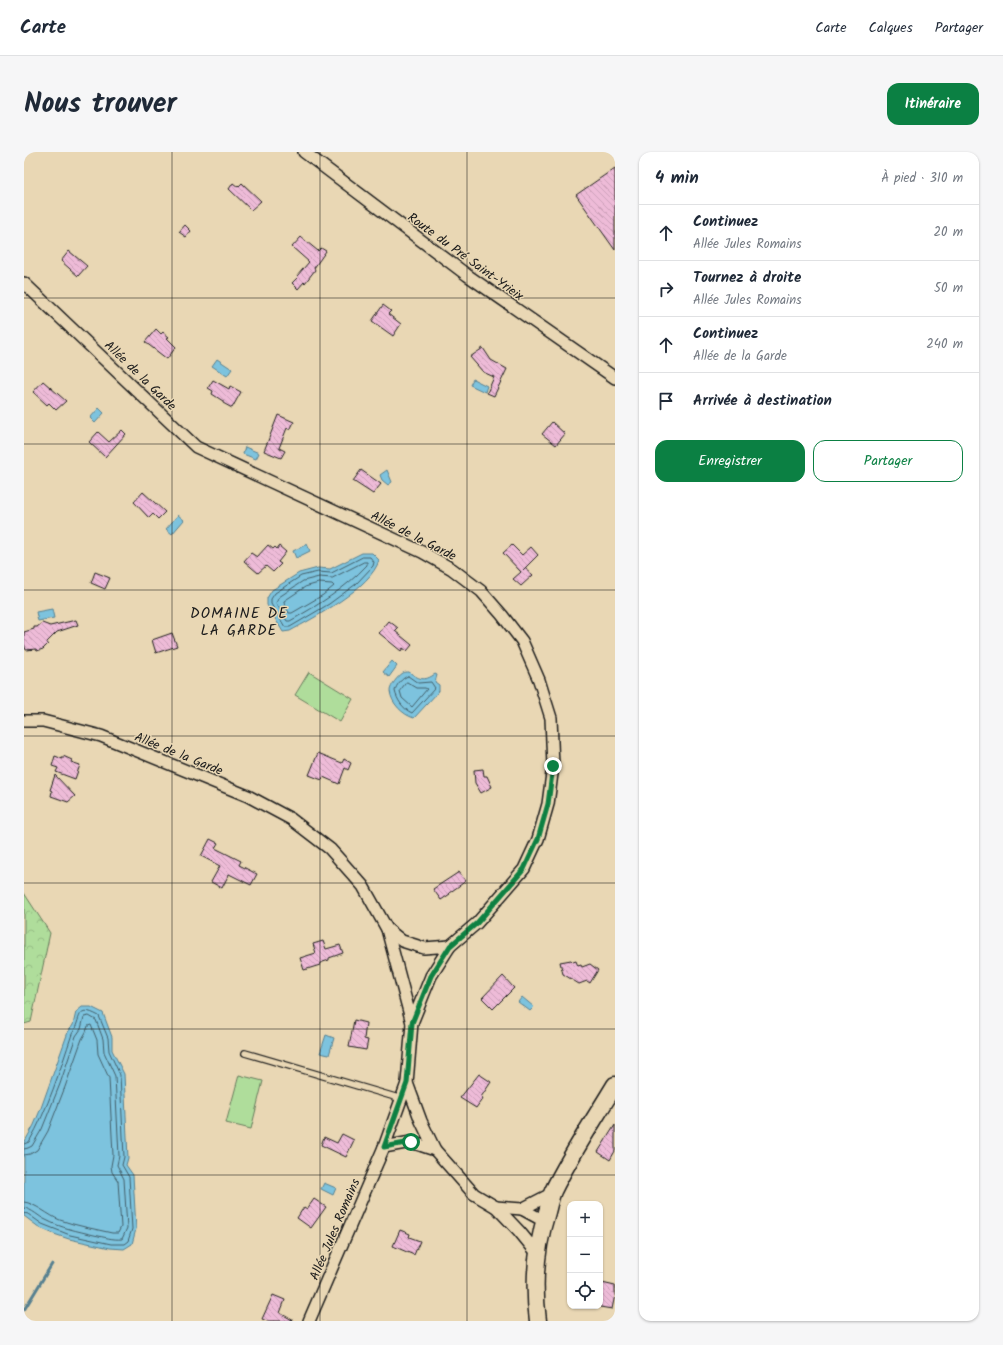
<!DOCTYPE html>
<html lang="fr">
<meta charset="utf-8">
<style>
body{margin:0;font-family:Kalam,sans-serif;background:#f6f6f7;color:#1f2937}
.controls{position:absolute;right:12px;bottom:12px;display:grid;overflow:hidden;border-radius:8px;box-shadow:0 1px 3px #0004}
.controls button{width:36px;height:36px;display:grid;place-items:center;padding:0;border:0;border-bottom:1px solid #e0e1e3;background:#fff;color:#1f2937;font:20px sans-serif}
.stop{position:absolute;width:12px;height:12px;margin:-9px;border:3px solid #0b8043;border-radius:50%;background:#fff}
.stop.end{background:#0b8043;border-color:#fff;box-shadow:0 1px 4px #0008}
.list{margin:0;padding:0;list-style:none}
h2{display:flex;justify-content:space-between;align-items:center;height:52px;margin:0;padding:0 16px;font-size:17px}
h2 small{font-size:13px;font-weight:400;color:#747a83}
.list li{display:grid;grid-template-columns:26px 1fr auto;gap:12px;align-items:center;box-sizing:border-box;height:56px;padding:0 16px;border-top:1px solid #e0e1e3}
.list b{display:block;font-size:15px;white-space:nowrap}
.list p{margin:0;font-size:13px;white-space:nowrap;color:#747a83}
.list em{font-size:13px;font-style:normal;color:#747a83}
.actions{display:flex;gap:8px;padding:12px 16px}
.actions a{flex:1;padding:9px 0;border:1px solid #0b8043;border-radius:12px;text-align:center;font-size:14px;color:#0b8043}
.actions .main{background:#0b8043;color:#fff}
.icon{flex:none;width:22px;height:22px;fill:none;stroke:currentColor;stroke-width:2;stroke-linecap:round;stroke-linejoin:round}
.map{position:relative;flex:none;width:591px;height:1169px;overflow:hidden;border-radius:12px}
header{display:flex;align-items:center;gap:24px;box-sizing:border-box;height:56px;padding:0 20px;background:#fff;border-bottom:1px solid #e0e1e3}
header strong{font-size:19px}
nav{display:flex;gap:22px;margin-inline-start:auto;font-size:14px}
.intro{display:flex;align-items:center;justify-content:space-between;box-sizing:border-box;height:96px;padding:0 24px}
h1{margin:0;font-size:28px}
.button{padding:10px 18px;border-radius:12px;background:#0b8043;color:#fff;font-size:14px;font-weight:700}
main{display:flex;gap:24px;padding:0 24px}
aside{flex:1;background:#fff;border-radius:12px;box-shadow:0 1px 3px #0004}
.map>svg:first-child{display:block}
.green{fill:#afdd9b;stroke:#667c5c}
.forest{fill:url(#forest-crowns);stroke:#667c5c}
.water{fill:#7dc3de;stroke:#568090}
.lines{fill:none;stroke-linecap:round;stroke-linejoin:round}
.shore{stroke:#435f6a;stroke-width:1}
.stream{stroke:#568090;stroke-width:3}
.building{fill:url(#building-back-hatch);stroke:#1c1c1c}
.service-casing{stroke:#1c1c1c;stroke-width:8}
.minor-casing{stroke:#1c1c1c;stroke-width:14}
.secondary-casing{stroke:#1c1c1c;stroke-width:19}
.service{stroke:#e9d7b4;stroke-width:5.5}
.minor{stroke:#e9d7b4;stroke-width:11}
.secondary{stroke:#e9d7b4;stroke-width:16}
.route{stroke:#0b8043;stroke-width:5}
.grid{fill:none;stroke:#1c1c1c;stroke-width:1;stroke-opacity:0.55}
.labels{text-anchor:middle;stroke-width:3;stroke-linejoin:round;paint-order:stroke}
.street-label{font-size:13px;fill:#1c1c1c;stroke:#e9d7b4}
.quarter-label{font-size:15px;letter-spacing:1px;fill:#1c1c1c;stroke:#e9d7b4}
</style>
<header>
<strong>Carte</strong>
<nav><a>Carte</a><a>Calques</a><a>Partager</a></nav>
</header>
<div class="intro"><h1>Nous trouver</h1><a class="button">Itinéraire</a></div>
<main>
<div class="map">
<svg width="591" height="1169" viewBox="0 0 591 1169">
<defs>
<pattern id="forest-crowns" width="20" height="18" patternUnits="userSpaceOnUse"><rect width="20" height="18" fill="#afdd9b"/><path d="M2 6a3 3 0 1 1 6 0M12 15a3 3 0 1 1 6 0" fill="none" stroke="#96bd85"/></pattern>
<pattern id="building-back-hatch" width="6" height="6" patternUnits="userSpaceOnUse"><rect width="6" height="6" fill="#eebbd8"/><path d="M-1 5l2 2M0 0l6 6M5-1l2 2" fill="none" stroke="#cca0b9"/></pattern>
</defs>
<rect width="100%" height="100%" fill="#e9d7b4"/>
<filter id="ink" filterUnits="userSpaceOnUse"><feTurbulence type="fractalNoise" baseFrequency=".025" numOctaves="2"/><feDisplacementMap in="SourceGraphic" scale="8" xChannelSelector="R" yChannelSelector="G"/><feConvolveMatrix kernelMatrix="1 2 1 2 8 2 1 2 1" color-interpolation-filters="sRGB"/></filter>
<g filter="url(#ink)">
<g class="green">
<path d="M285,520L329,547L316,570L271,543Z"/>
<path d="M215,923L239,929L227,977L202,971Z"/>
</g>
<path class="forest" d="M0,741L26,781L7,870L0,872Z"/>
<g class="water">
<path d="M193,207L208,217L203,224L188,214Z"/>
<path d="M449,227L463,234L461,240L446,233Z"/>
<path d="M75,256L80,261L71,271L66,266Z"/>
<path d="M221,295L235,301L232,307L219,302Z"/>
<path d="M363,318L368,330L364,333L358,328L356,323Z"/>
<path d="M154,363L160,368L148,382L142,377Z"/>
<path d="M283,392L286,399L272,406L269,399Z"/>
<path d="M338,401H348L355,408C348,435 290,466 266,479L259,480L243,453V446L248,438L275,421L294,416L306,417Z"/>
<path d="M28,457L30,466L14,469L12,460Z"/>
<path d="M368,509L373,514L365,525L359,520Z"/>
<path d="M385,520C395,527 400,530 411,522L413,523L411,530L415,533V539L390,566C379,563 367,551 366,539C366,534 374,524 379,521C381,520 383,520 385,520Z"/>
<path d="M498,845L510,855L506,859L494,850Z"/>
<path d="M58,855H67L79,861L88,885V898L100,922L104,1006L102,1013L109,1023L112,1077L108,1092L100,1097L86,1096L45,1087L30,1082L16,1076L0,1064V991L10,973L17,956L44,880L49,873L52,860Z"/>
<path d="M302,883L310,886L305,903L296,901Z"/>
<path d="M300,1031L312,1036L309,1043L297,1037Z"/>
</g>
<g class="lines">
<g class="shore">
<path d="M339,405H346L350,410L349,414L332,432L305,452L266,475H261L247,452V447L251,441L277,424L294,420L307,421Z"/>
<path d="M340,410H343V413C321,437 294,453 266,469H263L252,451L255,445L279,429L295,425L308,426Z"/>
<path d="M295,431L308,432L310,434L299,443L268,461H265L260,451V449L281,435Z"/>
<path d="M384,524L394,531L407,530L411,536L388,561C379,557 373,548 371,539C372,533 378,526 384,524Z"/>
<path d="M383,530L393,536H401L403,537L388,555L378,546L376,539Z"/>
<path d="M0,992L5,990C24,957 36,918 48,882C58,867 51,851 75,864L84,886L85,899L96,923L100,1005L98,1013L105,1025L108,1077L104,1089L100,1092H87L46,1083L18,1072L4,1062L0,1061"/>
<path d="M0,997L4,996L8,994L18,977L36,932L52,884L57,877L60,865L65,864L72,868L79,887L80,900L91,924L95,1004L93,1013L100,1027L103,1076L98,1087C89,1088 80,1085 70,1083C54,1079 37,1076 22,1068C15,1065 8,1057 0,1056"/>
<path d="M0,1003L6,1002L13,998L24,979L41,935L58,887L62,880L64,874L67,873L73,888L74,902L85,926L89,1003L87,1014L88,1020L94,1029L97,1075L94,1081H88C71,1077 53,1074 36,1068C25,1064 11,1051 0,1050"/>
</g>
<path class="stream" d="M0,1158L28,1112"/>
</g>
<g class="building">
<path d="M591,16V98L552,43Z"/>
<path d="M209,31L214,35L218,31L237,49L227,58L205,37Z"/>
<path d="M161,73L167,79L162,85L155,80Z"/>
<path d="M277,85L294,99L297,96L302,99L290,116L291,118L281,131L280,130L274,137L268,131L274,125L273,124L285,110L268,95Z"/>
<path d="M45,99L63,114L54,124L37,109Z"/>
<path d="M359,153L367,159L364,162L377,172L369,184L348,169Z"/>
<path d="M132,177L137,182L139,180L145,185L143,186L152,195L143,207L121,190Z"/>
<path d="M459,196L467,208L483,217L470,244L463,241L470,225L459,220L446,205Z"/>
<path d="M189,228L205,237L206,234L217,240L208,256L199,251V249L188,242L189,239L184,236Z"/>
<path d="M19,229L42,249L32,258L25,251L23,253L9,240Z"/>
<path d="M254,263L270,270L266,278L263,276L255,296L261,299L257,306L240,299Z"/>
<path d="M528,270L541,282L532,293L518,282Z"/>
<path d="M98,278L102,282L81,305L65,290L74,280L85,290Z"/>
<path d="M337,318L357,332L349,342L329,329Z"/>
<path d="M119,340L141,360L134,367L129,362L125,366L110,350Z"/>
<path d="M244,393L249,397L251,395L253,397L255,394L262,400L254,410L257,412L249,420L242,414L234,421L220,409L227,401L233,405Z"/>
<path d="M488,393L498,403L507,395L514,403L499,418L501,416L509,423L497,434L489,427L497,420L479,401Z"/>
<path d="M71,420L86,426L81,437L67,431Z"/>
<path d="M52,468L54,473L33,480L23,490L24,492L19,497L13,499L12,497L2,498L0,492V480L10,477V475H13L18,471L26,474Z"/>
<path d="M365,469L374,476L371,479L388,493L383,499L379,496L377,499L355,481Z"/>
<path d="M148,481L153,494L132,501L128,488Z"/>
<path d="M294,601L318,611L320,607L327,611L324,618L321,616L315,632L299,625L298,628L285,623Z"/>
<path d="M31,604L39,607V604L48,608L47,610L56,613L51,627L32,620L34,616L28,614Z"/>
<path d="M459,617L460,624H463L468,635L457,641L451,631L450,618Z"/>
<path d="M31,623L51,644L44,650L27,644L28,639L26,638Z"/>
<path d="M186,687L194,691L191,696L217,709L215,713L233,722L227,733L205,722L198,736L187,730L196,714L177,704Z"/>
<path d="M435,720L442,729L425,741L426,742L417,748L409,737Z"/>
<path d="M299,789L302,797L316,793L319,801L305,806V808L296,811V813L280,818L276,806L292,801L289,792Z"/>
<path d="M547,808L549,810L552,809L554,814L557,813L558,815L566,812L574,818L566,831L563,829L555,832L539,822L536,810Z"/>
<path d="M479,824L490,836L469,857L458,846Z"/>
<path d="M330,868L342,871L340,887L344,888L342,898L325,895Z"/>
<path d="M455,922L467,930L457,945L459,946L452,956L436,946Z"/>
<path d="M591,973V999L586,1008L574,1000Z"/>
<path d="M318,982L330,988L322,1005L297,993L300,985L313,991Z"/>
<path d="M290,1047L302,1055L287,1076L273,1066L280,1055L283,1057Z"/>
<path d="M376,1078L386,1082L385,1085L396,1089L390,1103L369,1094Z"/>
<path d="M578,1131L591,1134V1143L588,1157L576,1155V1143Z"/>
<path d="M249,1143L261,1148L256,1161L270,1169H243L238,1167Z"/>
</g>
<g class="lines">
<g class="service-casing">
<path id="service" d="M221,901L378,947"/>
</g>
<g class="minor-casing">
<g id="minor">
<path d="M280,0L443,123L591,226"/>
<path d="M0,131L172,295L398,400L428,417L457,439L478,463L498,489L515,528L527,566L529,614L524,652L514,687L500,717L453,771L426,794"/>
<path d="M0,569H19L77,584L224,644L267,667L306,697L339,734L363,777L388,871L383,931L397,969L411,998L450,1042L472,1055L495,1079L513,1101"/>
<path d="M363,777L378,789L400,796L426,794L407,824L388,871"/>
<path d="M360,995L387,990L411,998"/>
<path d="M472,1055L498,1057L529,1041"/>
<path d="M498,1057L520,1069"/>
<path d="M285,1169L360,995L383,931"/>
</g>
</g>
<g class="secondary-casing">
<path id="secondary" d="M514,1169C509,1132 512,1095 523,1060C525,1053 526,1046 529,1039C547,1002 570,968 591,933"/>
</g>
<use href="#service" class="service"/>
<use href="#minor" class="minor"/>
<use href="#secondary" class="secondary"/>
</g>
</g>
<g class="lines" filter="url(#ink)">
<path class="route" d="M387,990L360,995L383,931L388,871L407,824L426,794L453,771L500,717L514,687L524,652L529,614"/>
</g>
<path class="grid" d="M148,0V1169M296,0V1169M443,0V1169M0,146H591M0,292H591M0,438H591M0,584H591M0,731H591M0,877H591M0,1023H591"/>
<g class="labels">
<g class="street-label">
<text transform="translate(442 104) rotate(36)" y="5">Route du Pré Saint-Yrieix</text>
<text transform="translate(117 223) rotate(44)" y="5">Allée de la Garde</text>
<text transform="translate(390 383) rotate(27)" y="5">Allée de la Garde</text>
<text transform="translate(155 601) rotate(22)" y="5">Allée de la Garde</text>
<text transform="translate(310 1077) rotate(-67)" y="5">Allée Jules Romains</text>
</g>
<g class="quarter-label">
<text x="215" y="466">DOMAINE DE<tspan x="215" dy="17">LA GARDE</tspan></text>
</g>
</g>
</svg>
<div class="controls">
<button>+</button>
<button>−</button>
<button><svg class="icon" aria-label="locate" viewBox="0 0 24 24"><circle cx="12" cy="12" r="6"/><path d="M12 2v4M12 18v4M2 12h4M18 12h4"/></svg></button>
</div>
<div class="stop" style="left:387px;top:990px"></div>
<div class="stop end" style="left:529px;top:614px"></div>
</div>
<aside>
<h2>4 min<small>À pied · 310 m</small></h2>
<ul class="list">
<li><svg class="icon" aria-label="ahead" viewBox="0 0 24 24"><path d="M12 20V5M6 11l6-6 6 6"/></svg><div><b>Continuez</b><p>Allée Jules Romains</p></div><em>20 m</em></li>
<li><svg class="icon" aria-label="right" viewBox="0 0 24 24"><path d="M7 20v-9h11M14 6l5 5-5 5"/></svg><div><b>Tournez à droite</b><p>Allée Jules Romains</p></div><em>50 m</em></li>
<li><svg class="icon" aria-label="ahead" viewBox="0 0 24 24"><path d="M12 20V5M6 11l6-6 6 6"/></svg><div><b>Continuez</b><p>Allée de la Garde</p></div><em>240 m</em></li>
<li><svg class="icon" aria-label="arrive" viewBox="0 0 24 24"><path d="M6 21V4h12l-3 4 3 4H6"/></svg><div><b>Arrivée à destination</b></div></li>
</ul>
<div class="actions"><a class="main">Enregistrer</a><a>Partager</a></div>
</aside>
</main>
